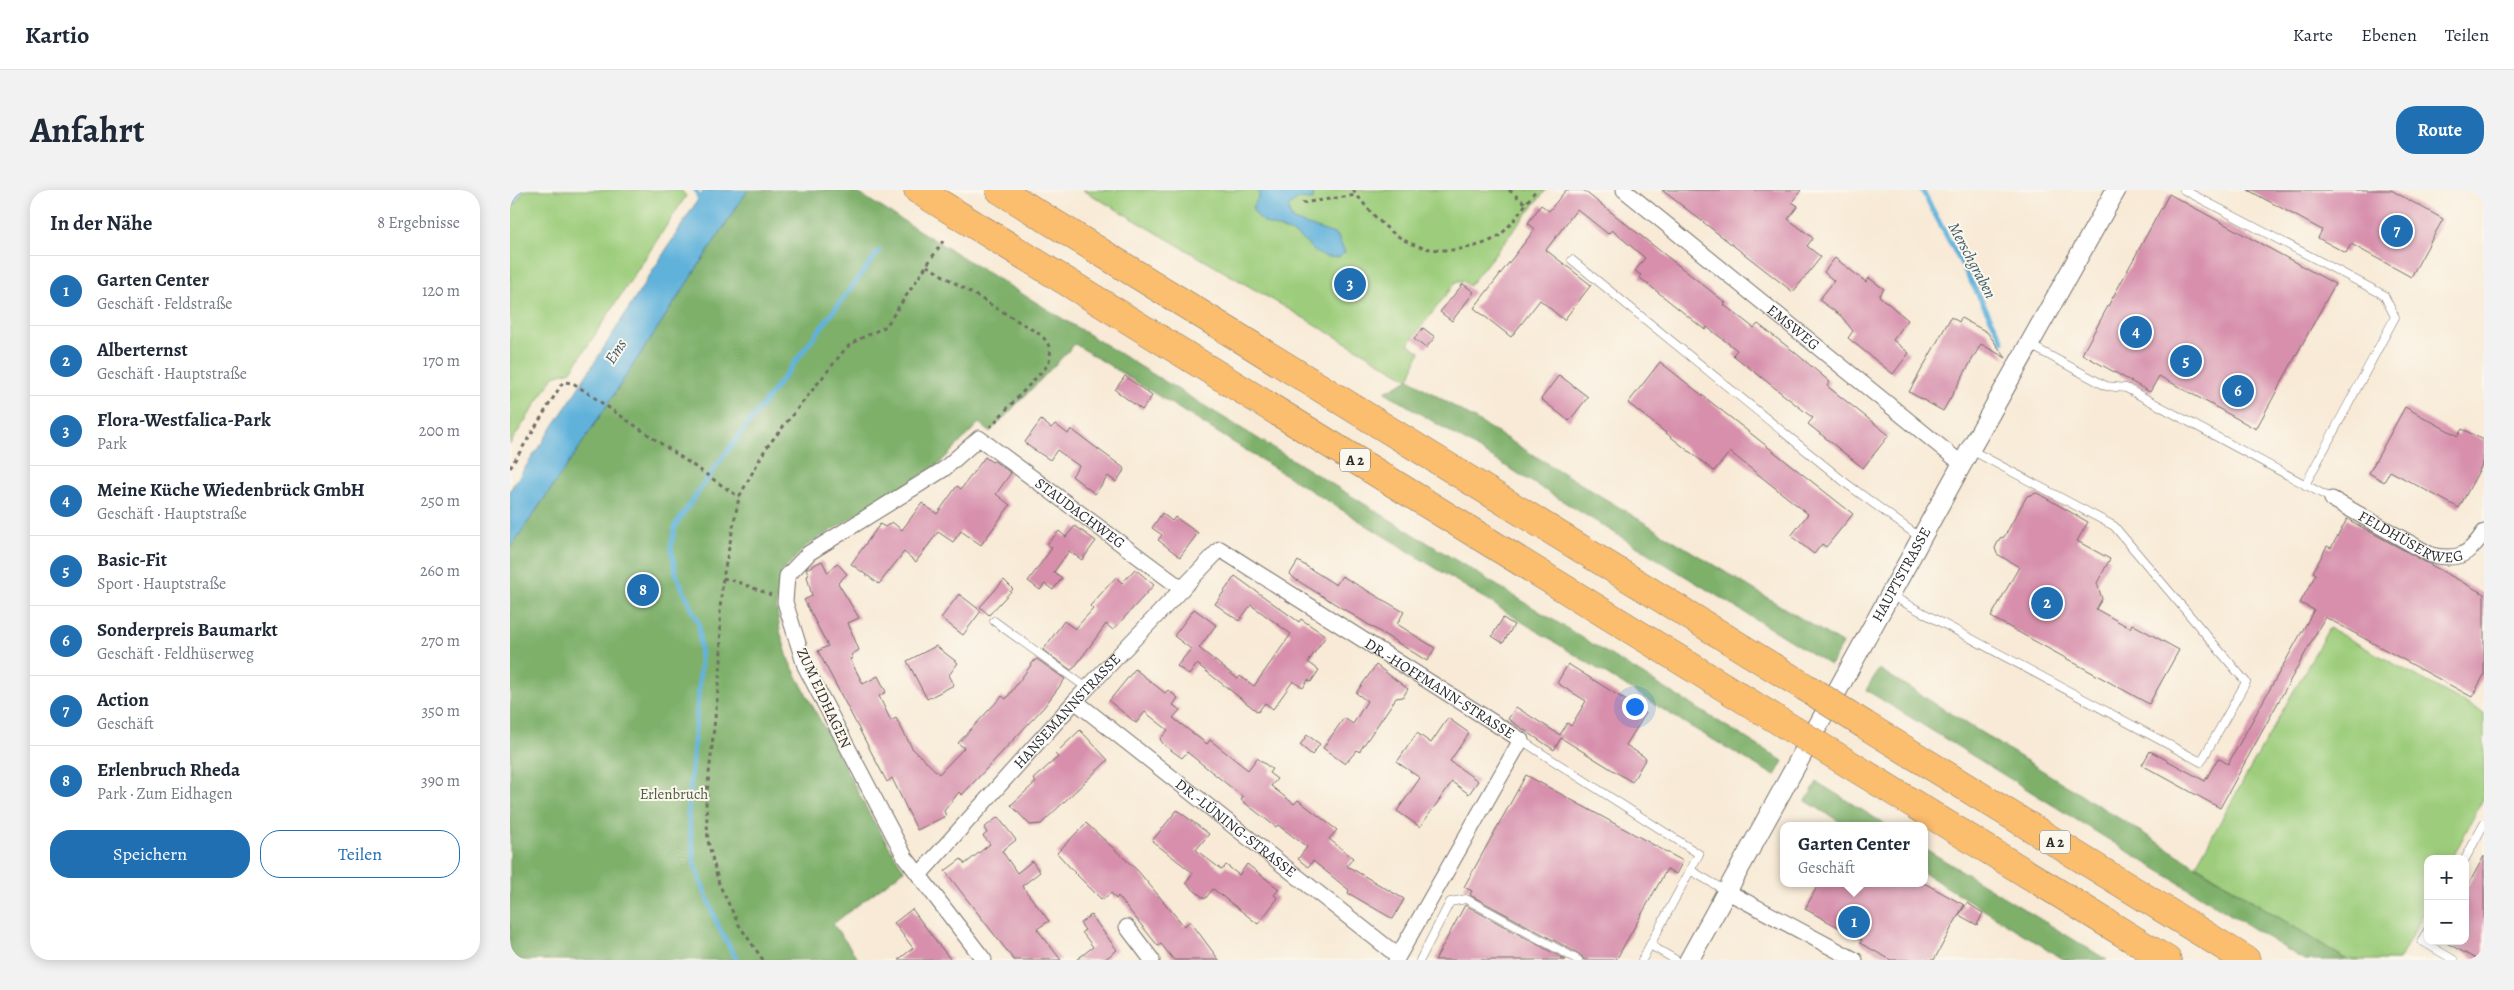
<!DOCTYPE html>
<html lang="de">
<meta charset="utf-8">
<style>
body{margin:0;font-family:Alegreya,serif;background:#f2f2f3;color:#1f2937}
.controls{position:absolute;right:15px;bottom:15px;display:grid;overflow:hidden;border-radius:10px;box-shadow:0 2px 12px #0003}
.controls button{width:45px;height:45px;display:grid;place-items:center;padding:0;border:0;border-bottom:1px solid #e0e1e3;background:#fff;color:#1f2937;font:25px sans-serif}
.you{position:absolute;left:1124px;top:516px;width:18px;height:18px;margin:-12px;border:4px solid #fff;border-radius:50%;background:#1a73e8;box-shadow:0 0 0 8px #1a73e833}
.badge{display:grid;place-items:center;width:32px;height:32px;border-radius:50%;background:#1f6fb2;color:#fff;font-size:16px;font-weight:700}
.pin{position:absolute;translate:-50% -50%;border:2px solid #fff;box-shadow:0 1px 5px #0006}
.popup{position:absolute;left:1270px;top:632px;width:148px;height:65px;box-sizing:border-box;display:grid;place-content:center;border-radius:10px;background:#fff;filter:drop-shadow(0 1px 4px #0005);font-size:16px;white-space:nowrap;color:#747a83}
.popup b{font-size:19px;color:#1f2937}
.popup::after{content:'';position:absolute;left:50%;top:100%;margin-left:-10px;border:10px solid transparent;border-top-color:#fff}
.list{margin:0;padding:0;list-style:none}
h2{display:flex;justify-content:space-between;align-items:center;height:65px;margin:0;padding:0 20px;font-size:21px}
h2 small{font-size:16px;font-weight:400;color:#747a83}
.list li{display:grid;grid-template-columns:32px 1fr auto;gap:15px;align-items:center;box-sizing:border-box;height:70px;padding:0 20px;border-top:1px solid #e0e1e3}
.list b{display:block;font-size:19px;white-space:nowrap}
.list p{margin:0;font-size:16px;white-space:nowrap;color:#747a83}
.list em{font-size:16px;font-style:normal;color:#747a83}
.actions{display:flex;gap:10px;padding:15px 20px}
.actions a{flex:1;padding:11px 0;border:1px solid #1f6fb2;border-radius:20px;text-align:center;font-size:18px;color:#1f6fb2}
.actions .main{background:#1f6fb2;color:#fff}
.map{position:relative;flex:none;width:1974px;height:770px;overflow:hidden;border-radius:20px}
header{display:flex;align-items:center;gap:30px;box-sizing:border-box;height:70px;padding:0 25px;background:#fff;border-bottom:1px solid #e0e1e3}
header strong{font-size:24px}
nav{display:flex;gap:28px;margin-inline-start:auto;font-size:18px}
.intro{display:flex;align-items:center;justify-content:space-between;box-sizing:border-box;height:120px;padding:0 30px}
h1{margin:0;font-size:35px}
.button{padding:12px 22px;border-radius:20px;background:#1f6fb2;color:#fff;font-size:18px;font-weight:700}
main{display:flex;gap:30px;padding:0 30px}
aside{flex:1;background:#fff;border-radius:20px;box-shadow:0 2px 12px #0003}
.map>svg:first-child{display:block}
.green{fill:#9dcd7b;stroke:#647c53}
.forest{fill:#7eb06b;stroke:#546e4b}
.water{fill:#60b2db;stroke:#466e83}
.lines{fill:none;stroke-linecap:round;stroke-linejoin:round}
.stream{stroke:#60b2db;stroke-width:5}
.building{fill:#d78fac}
.service-casing{stroke:#736e67;stroke-width:9}
.minor-casing{stroke:#736e67;stroke-width:17}
.tertiary-casing{stroke:#736e67;stroke-width:21}
.motorway-casing{stroke:#736e67;stroke-width:29}
.path{stroke:#736e67;stroke-width:3;stroke-dasharray:4 4;stroke-linecap:butt}
.service{stroke:#fff;stroke-width:8}
.minor{stroke:#fff;stroke-width:15}
.tertiary{stroke:#fff;stroke-width:19}
.motorway{stroke:#fbbd6e;stroke-width:28}
.motorway-bridge-casing{stroke:#736e67;stroke-width:29;stroke-linecap:butt}
.motorway-bridge{stroke:#fbbd6e;stroke-width:28}
.labels{text-anchor:middle;stroke-width:4;stroke-linejoin:round;paint-order:stroke}
.shield{fill:#fbf7ec;stroke:#696865;stroke-width:1}
.shield-label{font-size:14px;font-weight:bold;fill:#2b2b2b}
.street-label{font-size:15px;fill:#2b2b2b;stroke:#fbf7ec}
.park-label{font-size:15px;fill:#4d5c43;stroke:#fbf7ec}
.water-label{font-size:16px;font-style:italic;fill:#3e5a69;stroke:#fbf7ec}
</style>
<header>
<strong>Kartio</strong>
<nav><a>Karte</a><a>Ebenen</a><a>Teilen</a></nav>
</header>
<div class="intro"><h1>Anfahrt</h1><a class="button">Route</a></div>
<main>
<aside>
<h2>In der Nähe<small>8 Ergebnisse</small></h2>
<ul class="list">
<li><span class="badge">1</span><div><b>Garten Center</b><p>Geschäft · Feldstraße</p></div><em>120 m</em></li>
<li><span class="badge">2</span><div><b>Alberternst</b><p>Geschäft · Hauptstraße</p></div><em>170 m</em></li>
<li><span class="badge">3</span><div><b>Flora-Westfalica-Park</b><p>Park</p></div><em>200 m</em></li>
<li><span class="badge">4</span><div><b>Meine Küche Wiedenbrück GmbH</b><p>Geschäft · Hauptstraße</p></div><em>250 m</em></li>
<li><span class="badge">5</span><div><b>Basic-Fit</b><p>Sport · Hauptstraße</p></div><em>260 m</em></li>
<li><span class="badge">6</span><div><b>Sonderpreis Baumarkt</b><p>Geschäft · Feldhüserweg</p></div><em>270 m</em></li>
<li><span class="badge">7</span><div><b>Action</b><p>Geschäft</p></div><em>350 m</em></li>
<li><span class="badge">8</span><div><b>Erlenbruch Rheda</b><p>Park · Zum Eidhagen</p></div><em>390 m</em></li>
</ul>
<div class="actions"><a class="main">Speichern</a><a>Teilen</a></div>
</aside>
<div class="map">
<svg width="1974" height="770" viewBox="0 0 1974 770">
<rect width="100%" height="100%" fill="#fbf7ec"/>
<filter id="ink" filterUnits="userSpaceOnUse"><feTurbulence type="fractalNoise" baseFrequency=".02" numOctaves="2"/><feDisplacementMap in="SourceGraphic" scale="10" xChannelSelector="R" yChannelSelector="G"/><feConvolveMatrix kernelMatrix="1 2 1 2 8 2 1 2 1" color-interpolation-filters="sRGB"/></filter>
<filter id="wash" filterUnits="userSpaceOnUse"><feTurbulence type="fractalNoise" baseFrequency=".0096" numOctaves="4" result="noise"/><feDisplacementMap in="SourceGraphic" scale="20" xChannelSelector="R" yChannelSelector="G"/><feGaussianBlur stdDeviation="1.12" result="paint"/><feColorMatrix in="noise" values="0 0 0 0 0 0 0 0 0 0 0 0 0 0 0 0 0 1.4 0 .05"/><feComposite in="paint" operator="in"/></filter>
<g filter="url(#wash)">
<rect width="100%" height="100%" fill="#f8ead6"/>
<g class="green">
<path d="M15,0H171L176,6L61,181L44,186L0,254V21Z"/>
<path d="M573,0H1036L959,96L953,91H947L898,154L910,162L899,189Z"/>
<path d="M1819,438L1974,523V607L1942,669H1918V715L1889,770H1837L1686,675Z"/>
</g>
<g class="forest">
<path d="M238,0H343L1273,571L1265,586L1178,535L565,154L480,242L469,233L429,274L296,356L273,381L266,414L270,441L279,471L362,629L394,680L323,734L349,770H0V358L63,267Z"/>
<path d="M899,189L1333,454L1320,475L875,202Z"/>
<path d="M1369,479L1837,770H1794L1356,500Z"/>
<path d="M1307,592L1378,636H1337L1296,611Z"/>
<path d="M1414,658L1597,770H1555L1414,683Z"/>
</g>
<g class="water">
<path d="M194,0H238L63,267L0,358V300L60,211Z"/>
<path d="M749,0H804L803,10L788,9L779,16V23L783,30L827,45L835,62L830,67C803,69 805,58 786,45C769,35 750,38 742,17L749,7Z"/>
</g>
<g class="lines">
<g class="stream">
<path d="M186,0L191,14"/>
<path d="M1412,0L1493,151"/>
<path d="M0,15L10,0"/>
<path d="M227,770L208,736L185,676L178,624L191,472L189,434L166,384L161,356L166,334L204,279L369,61"/>
</g>
</g>
<g id="blocks">
<g class="building">
<path d="M1056,0H1073L1216,113L1214,115L1244,138L1248,134L1282,160L1320,192L1317,196L1379,245L1353,278L1298,234L1303,228L1223,165L1227,160L1197,137L1195,140L1129,87L1131,85L1125,81L1135,68L1102,40L1098,44L1067,19L1036,60L1081,95L1054,130L1030,110L1001,147L964,118L1025,39L1018,33L1031,15L1039,21Z"/>
<path d="M1152,0H1291L1282,12L1288,16L1278,29L1303,48L1297,56L1311,67L1283,102Z"/>
<path d="M1738,0H1881L1933,29L1901,87L1841,54L1836,63L1808,48L1812,40Z"/>
<path d="M1659,4L1825,94L1746,239L1649,186L1640,202L1572,164Z"/>
<path d="M1325,68L1356,92L1359,88L1374,99L1369,106L1398,130L1383,150L1399,163L1383,184L1338,148L1343,141L1331,126L1309,110L1324,91L1314,82Z"/>
<path d="M953,94L964,102L942,131L930,122Z"/>
<path d="M1441,127L1449,132L1451,128L1477,142L1496,168L1471,154L1433,221L1399,202Z"/>
<path d="M913,138L925,147L916,158L904,149Z"/>
<path d="M1150,172L1343,324L1316,357L1312,354L1304,364L1281,346L1298,324L1220,262L1204,281L1118,213Z"/>
<path d="M1049,185L1078,207L1059,231L1031,209Z"/>
<path d="M615,186L642,206L632,220L605,200Z"/>
<path d="M1895,217L1948,246L1952,239L1974,250V271L1949,318L1880,281L1874,292L1859,283Z"/>
<path d="M531,230L541,238L545,234L558,244L561,239L615,279L606,292L598,286L585,304L562,286L569,276L547,260L540,270L517,255L515,252Z"/>
<path d="M475,267L482,272L484,271L501,283L486,304L500,315L471,355L451,341L443,352L428,342L406,372L394,362L369,394L341,374L370,334L375,337L382,332L392,340L412,313L427,324L447,296L451,299Z"/>
<path d="M1527,303L1578,332L1567,351L1600,369L1587,393L1592,409L1586,419L1620,438L1622,434L1669,460L1639,514L1481,427L1509,377L1487,364L1485,358L1490,348L1494,347L1517,306Z"/>
<path d="M652,323L662,331L665,327L688,343L670,367L648,350L652,345L642,338Z"/>
<path d="M1837,329L1974,404V485L1962,507L1815,427L1710,618L1632,575L1640,561L1695,591L1708,568L1718,574L1804,420L1790,413L1806,384L1803,382L1817,356L1821,358Z"/>
<path d="M565,336L586,351L572,370L559,361L544,382L552,388L543,400L535,394L530,400L518,391L542,358L537,354L549,341L556,347Z"/>
<path d="M312,371L318,383L327,373L337,384L328,393L349,428L338,433L349,460L341,465L343,468L340,469L353,494L368,486L376,502L369,506L381,531L386,528L402,558L429,584L454,558L448,553L492,506L496,509L524,471L527,469L555,489L534,517L452,605L449,602L434,621L436,626L407,640L382,588L377,592L308,461L318,456L294,410L302,406L297,386L299,385L296,379Z"/>
<path d="M788,371L826,395L832,386L894,422L887,434L925,458L917,471L785,389L780,384Z"/>
<path d="M625,379L644,395L603,440L596,434L564,478L561,480L533,460L554,431L565,439L583,419L580,416L606,387L612,393Z"/>
<path d="M725,386L789,432L791,429L816,446L798,472L809,480L801,492L798,490L793,498L783,491L763,519L755,513L748,522L687,474L679,485L667,476L681,459L664,446L684,419L706,435L689,458L728,489L730,486L744,496L781,444L741,415L729,431L705,414Z"/>
<path d="M494,390L503,399L479,425L470,417Z"/>
<path d="M449,404L471,421L453,445L431,428Z"/>
<path d="M993,428L1004,435L993,453L982,446Z"/>
<path d="M426,456L448,473L439,485L444,495L417,509L397,471Z"/>
<path d="M1058,474L1136,523L1116,555L1136,568L1122,592L1051,548L1044,560L998,529L1006,517L1050,545L1057,533L1061,536L1076,511L1047,493Z"/>
<path d="M866,475L898,499L893,507L886,508L849,562L847,560L835,574L813,558L834,528L843,534L857,511L846,503Z"/>
<path d="M625,479L655,503L658,500L668,508L663,515L670,520L663,528L697,554L700,550L738,580L747,568L762,579L759,583L767,589L761,596L784,614L788,610L827,640L819,649L843,668L837,676L894,709L883,729L838,703L839,700L803,671L798,677L788,669L797,657L768,635L766,637L731,610L733,607L677,562L672,568L654,555L650,549L658,540L635,522L626,533L599,511Z"/>
<path d="M938,528L959,543L940,571L968,591L959,604L942,592L910,637L887,621L910,588L887,572L907,543L921,553Z"/>
<path d="M570,540L598,570L531,634L520,635L501,615L526,592L523,589L548,567L545,564Z"/>
<path d="M797,545L810,554L802,565L790,555Z"/>
<path d="M1016,585L1173,671L1166,684L1157,679L1106,770H1074L1071,765L960,705L962,701L954,697Z"/>
<path d="M667,620L699,644L686,660L712,680L716,675L729,685L737,674L769,699L764,705L768,708L748,734L703,699L695,709L685,701L676,693L683,683L642,651Z"/>
<path d="M488,627L506,650L492,661L507,683L522,671L530,682L512,696L539,731L527,739L551,770H504L435,681L451,669L455,674L480,654L473,646L477,643L474,638Z"/>
<path d="M576,633L628,681L674,736L680,731L709,770H664L651,754L648,756L608,706L606,709L601,703L592,710L565,683L547,663Z"/>
<path d="M1974,666V770H1968L1933,751H1955V701Z"/>
<path d="M1309,693H1414L1454,715L1424,770H1381L1350,753L1352,750L1295,719Z"/>
<path d="M1457,713L1473,723L1467,735L1449,725Z"/>
<path d="M955,715L1056,770H925Z"/>
<path d="M402,719L429,755L441,770H388L403,758L384,733Z"/>
<path d="M581,725L607,760L594,770H566L583,757L572,742L575,740L570,733Z"/>
</g>
</g>
</g>
<g filter="url(#ink)">
<use href="#blocks" fill-opacity="0" stroke="#736e67" stroke-width="1"/>
<g class="lines">
<g class="service-casing">
<g id="service">
<path d="M1674,0L1874,105L1885,127L1795,295"/>
<path d="M1062,70L1337,294L1412,349"/>
<path d="M1520,155L1596,196L1616,198L1822,309"/>
<path d="M1380,405L1691,572L1736,492L1604,336L1461,260"/>
<path d="M484,431L577,498"/>
<path d="M1011,550L1189,664L1132,770"/>
<path d="M1955,669L1974,634"/>
<path d="M1180,680L1216,701"/>
<path d="M1918,740L1912,751L1944,770"/>
<path d="M1140,755L1166,770"/>
<path d="M910,770L940,712L956,709L1068,770"/>
</g>
</g>
<g class="minor-casing">
<g id="minor">
<path id="s1" d="M1114,0L1452,274"/>
<path id="s2" d="M1822,309L1921,365C1949,371 1959,365 1974,342"/>
<path id="s3" d="M565,511L888,766"/>
<path id="s4" d="M409,685L565,511L710,359L1011,550L886,770"/>
<path d="M1216,701L1345,770"/>
<path d="M617,737L642,770"/>
<path id="s5" d="M474,770L395,667L295,476L275,412L277,386L299,363L434,279L469,248L672,399"/>
</g>
</g>
<g class="tertiary-casing">
<g id="tertiary">
<path id="s6" d="M1179,770L1452,274L1606,0"/>
</g>
</g>
<g class="motorway-casing">
<g id="motorway">
<path d="M408,0L1282,539"/>
<path d="M490,0L1295,497"/>
<path d="M1355,535L1736,770"/>
<path d="M1326,566L1657,770"/>
</g>
</g>
<g class="path">
<path d="M843,0C873,39 899,66 950,59C963,57 980,53 990,45C1004,33 1015,14 1026,0"/>
<path d="M999,0L1015,13"/>
<path d="M792,13L847,5"/>
<path d="M417,76L531,145C541,155 543,164 537,176L480,237"/>
<path d="M0,278L53,192L63,193L229,307"/>
<path d="M213,388L228,392L261,405"/>
<path d="M253,770L229,735L209,694L198,651L196,612L211,472L210,419L213,388L229,307L256,258L336,158C348,148 362,144 376,136L433,51"/>
</g>
<use href="#service" class="service"/>
<use href="#minor" class="minor"/>
<use href="#tertiary" class="tertiary"/>
<use href="#motorway" class="motorway"/>
<g class="motorway-bridge-casing">
<g id="motorway-bridge">
<path d="M1295,497L1355,535"/>
<path d="M1282,539L1326,566"/>
</g>
</g>
<use href="#motorway-bridge" class="motorway-bridge"/>
</g>
</g>
<g class="labels">
<g class="shield">
<rect x="830" y="258.5" width="30" height="23" rx="4"/>
<rect x="1530" y="640.5" width="30" height="23" rx="4"/>
</g>
<g class="shield-label">
<text x="845" y="275">A 2</text>
<text x="1545" y="657">A 2</text>
</g>
<g class="street-label">
<text dy="5" stroke="none"><textPath href="#s1" startOffset="218">EMSWEG</textPath></text>
<text dy="5" stroke="none"><textPath href="#s5" startOffset="802">STAUDACHWEG</textPath></text>
<text dy="5" stroke="none"><textPath href="#s2" startOffset="89">FELDHÜSERWEG</textPath></text>
<text dy="5" stroke="none"><textPath href="#s6" startOffset="440">HAUPTSTRASSE</textPath></text>
<text dy="5" stroke="none"><textPath href="#s4" startOffset="704">DR.-HOFFMANN-STRASSE</textPath></text>
<text transform="translate(314 508) rotate(65)" y="5">ZUM EIDHAGEN</text>
<text dy="5" stroke="none"><textPath href="#s4" startOffset="221">HANSEMANNSTRASSE</textPath></text>
<text dy="5" stroke="none"><textPath href="#s3" startOffset="205">DR.-LÜNING-STRASSE</textPath></text>
</g>
<g class="park-label">
<text x="164" y="609">Erlenbruch</text>
</g>
<g class="water-label">
<text transform="translate(1463 70) rotate(62)" y="6">Merschgraben</text>
<text transform="translate(105 161) rotate(-57)" y="6">Ems</text>
</g>
</g>
</svg>
<div class="controls">
<button>+</button>
<button>−</button>
</div>
<div class="you"></div>
<div class="pin badge" style="left:1344px;top:732px">1</div>
<div class="popup"><b>Garten Center</b>Geschäft</div>
<div class="pin badge" style="left:1537px;top:413px">2</div>
<div class="pin badge" style="left:840px;top:94px">3</div>
<div class="pin badge" style="left:1626px;top:142px">4</div>
<div class="pin badge" style="left:1676px;top:171px">5</div>
<div class="pin badge" style="left:1728px;top:201px">6</div>
<div class="pin badge" style="left:1887px;top:41px">7</div>
<div class="pin badge" style="left:133px;top:400px">8</div>
</div>
</main>
